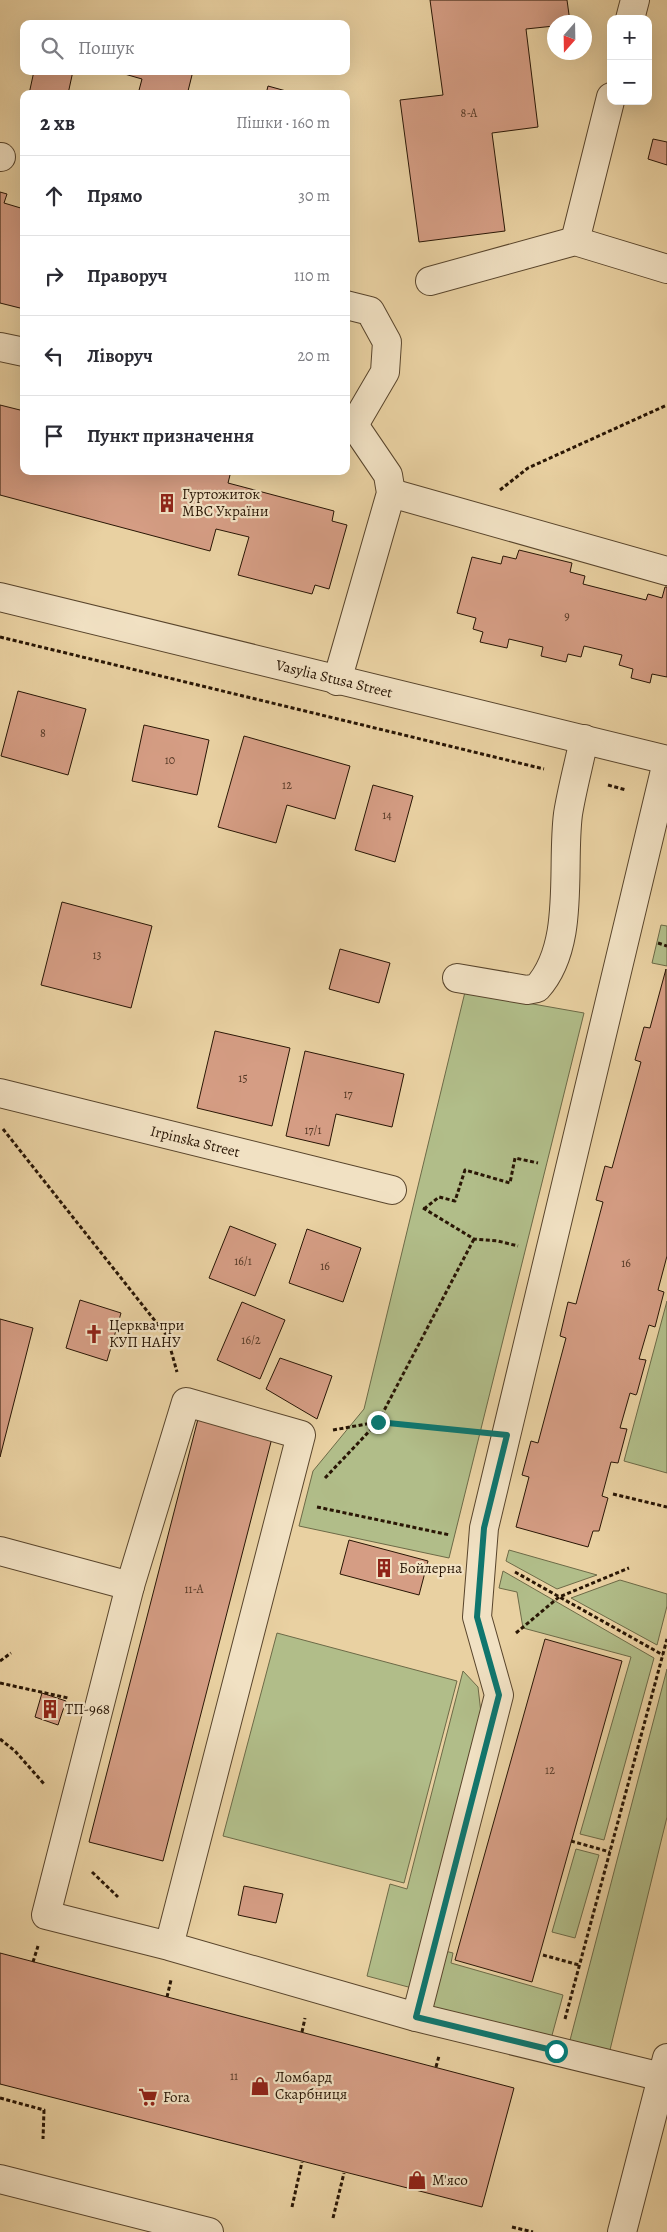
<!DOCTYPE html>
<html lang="uk">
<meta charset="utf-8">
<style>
body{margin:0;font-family:Alegreya,serif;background:#f7f7f7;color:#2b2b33}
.controls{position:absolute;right:15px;top:15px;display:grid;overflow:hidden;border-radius:10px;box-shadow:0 5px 20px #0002}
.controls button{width:45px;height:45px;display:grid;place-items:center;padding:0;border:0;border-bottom:1px solid #e1e1e2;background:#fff;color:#2b2b33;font:25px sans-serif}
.compass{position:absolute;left:547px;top:15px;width:45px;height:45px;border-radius:50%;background:#fff;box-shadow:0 5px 20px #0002;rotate:200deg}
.stop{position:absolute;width:15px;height:15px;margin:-11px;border:4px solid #0f766e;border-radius:50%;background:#fff}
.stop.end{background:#0f766e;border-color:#fff;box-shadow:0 1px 5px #0008}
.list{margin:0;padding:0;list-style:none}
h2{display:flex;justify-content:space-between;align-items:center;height:65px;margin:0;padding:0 20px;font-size:21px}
h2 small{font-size:16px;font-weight:400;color:#7c7c81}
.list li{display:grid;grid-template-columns:32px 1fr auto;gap:15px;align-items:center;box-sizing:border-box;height:80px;padding:0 20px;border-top:1px solid #e1e1e2}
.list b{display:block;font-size:19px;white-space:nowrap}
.list em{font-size:16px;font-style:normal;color:#7c7c81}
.icon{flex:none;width:28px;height:28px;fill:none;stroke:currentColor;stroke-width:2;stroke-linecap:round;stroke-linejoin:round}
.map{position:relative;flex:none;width:667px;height:2232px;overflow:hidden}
.search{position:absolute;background:#fff;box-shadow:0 5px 20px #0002;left:20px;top:20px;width:330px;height:55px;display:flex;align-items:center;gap:12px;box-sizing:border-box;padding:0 18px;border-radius:10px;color:#7c7c81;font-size:19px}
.panel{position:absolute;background:#fff;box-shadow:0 5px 20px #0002;left:20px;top:90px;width:330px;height:385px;border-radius:10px}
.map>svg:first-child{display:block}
.green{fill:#b1bd89;stroke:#6d6a47}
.building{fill:#d59d84;stroke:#291605}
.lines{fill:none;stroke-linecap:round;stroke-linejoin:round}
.minor-casing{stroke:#59452c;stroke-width:30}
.path{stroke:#291605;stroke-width:3;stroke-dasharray:4 2.5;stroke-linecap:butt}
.minor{stroke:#f1e1c3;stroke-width:28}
.route{stroke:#0f766e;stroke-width:6}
.labels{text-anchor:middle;stroke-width:4.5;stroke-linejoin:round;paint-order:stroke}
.number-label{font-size:12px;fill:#543825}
.poi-label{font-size:15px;fill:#291605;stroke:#f1e1c3;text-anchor:start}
.street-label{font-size:15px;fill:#291605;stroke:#f1e1c3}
</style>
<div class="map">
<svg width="667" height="2232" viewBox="0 0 667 2232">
<rect width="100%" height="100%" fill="#e9d1a2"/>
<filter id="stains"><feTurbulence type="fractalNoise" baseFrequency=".004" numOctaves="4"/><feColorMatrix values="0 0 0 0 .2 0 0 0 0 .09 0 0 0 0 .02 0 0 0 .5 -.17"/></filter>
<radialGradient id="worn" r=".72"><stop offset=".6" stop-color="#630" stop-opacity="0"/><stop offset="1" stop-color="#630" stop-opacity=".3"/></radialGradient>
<g class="green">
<path d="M661,925L667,926V966L652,963Z"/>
<path d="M465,992L584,1013L449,1558L299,1526L313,1471L364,1409Z"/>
<path d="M667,1301V1473L624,1461Z"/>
<path d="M509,1550L597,1575L557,1589L506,1561Z"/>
<path d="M503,1571L654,1658L604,1840L580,1834L631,1657L523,1628L517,1592L499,1588Z"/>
<path d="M620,1580L667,1594V1606L657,1645L571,1598Z"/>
<path d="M277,1633L457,1681L404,1883L223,1836Z"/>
<path d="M667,1669V1817L609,2054L569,2044Z"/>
<path d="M463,1671L478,1687L481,1713L412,1988L367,1976L390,1884L407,1889Z"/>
<path d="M576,1849L599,1855L575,1938L552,1932Z"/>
<path d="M441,1950L453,1953L451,1963L563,1995L551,2039L439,2013L430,2005Z"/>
</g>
<g class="building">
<path d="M430,0H567L570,22H554V26L526,29L538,127L492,133L505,231L419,242L400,100L443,95Z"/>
<path d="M34,71H73L68,94H29Z"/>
<path d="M114,71H193L188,91L197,94H138L142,79Z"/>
<path d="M268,86L297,94H266Z"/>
<path d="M653,139L667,142V165L648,159Z"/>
<path d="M0,192L7,194L4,203L24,209V309L0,303Z"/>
<path d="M0,405L24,411V471H231L228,483L334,511L332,521L347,525L329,589L315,585L312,594L238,575L249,537L216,529L210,551L0,495Z"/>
<path d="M519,550L572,563L570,572L585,576L583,584L646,600L648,594L662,598L665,587H667V677L652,674L650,683L631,678L633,669L619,665L622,655L584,646L581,657L568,654L566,662L541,656L543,647L509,639L507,648L480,642L483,632L473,629L476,618L457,613L472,557L501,564L503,556L516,559Z"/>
<path d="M18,691L86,709L68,775L1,756Z"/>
<path d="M144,725L209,740L197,795L132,781Z"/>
<path d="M244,736L350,766L335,819L287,805L276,843L218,827Z"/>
<path d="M373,785L413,796L395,862L355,850Z"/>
<path d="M62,902L152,926L131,1008L41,985Z"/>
<path d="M340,949L390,963L379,1003L329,989Z"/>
<path d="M666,969L667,1256L658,1290L664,1292L655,1327L649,1325L639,1359L646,1360L637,1393L636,1395L630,1393L620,1428L627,1429L618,1463L611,1462L602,1496L608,1498L599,1531H593L588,1547L516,1527L529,1477L522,1475L531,1441L538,1443L566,1338L560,1336L568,1302L576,1304L603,1202L596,1200L605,1166L612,1168L641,1062L635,1060L644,1027L650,1028Z"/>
<path d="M215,1031L290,1048L272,1126L197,1108Z"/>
<path d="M305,1051L404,1074L392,1127L336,1114L329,1146L286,1136Z"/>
<path d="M230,1226L276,1244L255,1296L209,1278Z"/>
<path d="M307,1229L361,1248L343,1302L289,1283Z"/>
<path d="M80,1300L121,1313L107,1361L66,1348Z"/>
<path d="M242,1302L285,1320L260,1379L217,1360Z"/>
<path d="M0,1319L33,1328L0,1457Z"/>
<path d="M280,1358L332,1376L317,1419L266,1389Z"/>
<path d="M198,1419L272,1438L163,1861L89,1842Z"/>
<path d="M349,1540L428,1561L419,1595L340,1574Z"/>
<path d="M545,1639L622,1661L532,1982L455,1960Z"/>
<path d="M42,1693L66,1701L58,1725L35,1717Z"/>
<path d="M244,1886L283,1894L276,1923L238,1915Z"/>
<path d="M0,1953L514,2088L482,2207L0,2084Z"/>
</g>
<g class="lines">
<g class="minor-casing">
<g id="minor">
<path d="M630,19L635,0"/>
<path d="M0,157H1"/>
<path d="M575,241L611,97"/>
<path d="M430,281L575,241L667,269"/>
<path d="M346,305L370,311L387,342L385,372L354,425"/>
<path d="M0,347L24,352"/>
<path d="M391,493L667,571"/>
<path id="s1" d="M0,597L667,760"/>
<path d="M337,681L391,493L388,475L354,425L346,420"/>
<path d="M457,978L527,990L537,988C576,945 561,868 568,814C572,789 579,764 584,739"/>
<path id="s2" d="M0,1093L392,1190"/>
<path d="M0,1551L130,1586"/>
<path d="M169,1946L301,1435L186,1402L130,1586L46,1915L169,1946L416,2017L662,2077"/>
<path d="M416,2017L499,1695L477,1617L484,1528L667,762"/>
<path d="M0,2179L209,2232"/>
<path d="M622,2232L667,2058"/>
</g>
</g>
<g class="path">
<path d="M500,490L528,468L667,405"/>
<path d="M0,637L544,769"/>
<path d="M608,785L626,790"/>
<path d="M658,943L667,946"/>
<path d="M3,1129L167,1336L177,1372"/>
<path d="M423,1208L474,1239L498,1241L518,1246"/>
<path d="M424,1209L439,1197L455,1201L465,1170L510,1183L515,1158L538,1163"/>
<path d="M333,1430L378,1422L474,1432"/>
<path d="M325,1478L378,1422L474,1239"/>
<path d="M613,1494L667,1507"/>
<path d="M317,1507L450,1535"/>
<path d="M515,1572L663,1655"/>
<path d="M516,1633L559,1597L629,1568"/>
<path d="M0,1661L11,1653"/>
<path d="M0,1683L68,1698"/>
<path d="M0,1739L15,1751L45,1785"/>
<path d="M571,1841L610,1852"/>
<path d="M92,1872L118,1897"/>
<path d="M543,1955L579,1965"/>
<path d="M33,1962L38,1946"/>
<path d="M167,1997L171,1980"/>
<path d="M565,2019L667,1639"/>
<path d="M302,2032L305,2018"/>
<path d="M436,2067L439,2056"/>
<path d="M0,2098L44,2110L43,2139"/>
<path d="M292,2207L302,2162"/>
<path d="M333,2218L344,2173"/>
<path d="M512,2227L533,2232"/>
</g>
<use href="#minor" class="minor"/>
</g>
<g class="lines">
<path class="route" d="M378,1422L507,1435L484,1528L477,1617L499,1695L416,2017L556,2051"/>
</g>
<defs>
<g id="building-bare" transform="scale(1.5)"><path d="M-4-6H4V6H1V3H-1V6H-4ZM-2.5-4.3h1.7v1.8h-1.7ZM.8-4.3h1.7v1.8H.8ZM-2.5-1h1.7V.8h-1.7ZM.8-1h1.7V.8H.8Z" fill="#8f2418" stroke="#f1e1c3" stroke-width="2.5" paint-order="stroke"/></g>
<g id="church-bare" transform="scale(1.5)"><path d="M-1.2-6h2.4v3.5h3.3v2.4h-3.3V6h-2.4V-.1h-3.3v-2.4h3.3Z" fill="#8f2418" stroke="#f1e1c3" stroke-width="2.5" paint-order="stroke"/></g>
<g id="shop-bare" transform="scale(1.5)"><path d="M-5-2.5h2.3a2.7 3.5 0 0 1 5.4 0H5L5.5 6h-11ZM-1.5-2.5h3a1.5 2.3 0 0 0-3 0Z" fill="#8f2418" stroke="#f1e1c3" stroke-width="2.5" paint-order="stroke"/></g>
<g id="supermarket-bare" transform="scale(1.5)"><path d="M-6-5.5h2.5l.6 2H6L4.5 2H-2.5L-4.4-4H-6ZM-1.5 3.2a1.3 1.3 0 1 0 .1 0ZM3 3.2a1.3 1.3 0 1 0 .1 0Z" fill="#8f2418" stroke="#f1e1c3" stroke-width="2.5" paint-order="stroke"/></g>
</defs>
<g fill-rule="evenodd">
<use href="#building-bare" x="167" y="503"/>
<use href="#church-bare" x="94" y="1334"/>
<use href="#building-bare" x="384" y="1568"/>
<use href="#building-bare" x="50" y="1709"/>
<use href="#shop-bare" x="260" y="2086"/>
<use href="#supermarket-bare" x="148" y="2097"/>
<use href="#shop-bare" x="417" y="2180"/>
</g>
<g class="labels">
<g class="number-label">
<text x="469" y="117">8-А</text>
<text x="567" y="620">9</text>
<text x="43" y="737">8</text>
<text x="170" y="764">10</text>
<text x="287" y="789">12</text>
<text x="387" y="819">14</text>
<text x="97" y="959">13</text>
<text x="243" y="1082">15</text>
<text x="348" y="1098">17</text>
<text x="313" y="1134">17/1</text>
<text x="243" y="1265">16/1</text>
<text x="626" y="1267">16</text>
<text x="325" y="1270">16</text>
<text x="251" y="1344">16/2</text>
<text x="194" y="1593">11-А</text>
<text x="550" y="1774">12</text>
<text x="234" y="2080">11</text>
</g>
<g class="poi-label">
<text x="182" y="499">Гуртожиток<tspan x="182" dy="17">МВС України</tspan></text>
<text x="109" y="1330">Церква при<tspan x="109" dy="17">КУП НАНУ</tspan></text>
<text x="399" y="1573">Бойлерна</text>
<text x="65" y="1714">ТП-968</text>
<text x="275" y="2082">Ломбард<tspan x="275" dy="17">Скарбниця</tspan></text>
<text x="163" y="2102">Fora</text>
<text x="432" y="2185">М'ясо</text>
</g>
<g class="street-label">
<text dy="5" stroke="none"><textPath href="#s1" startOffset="344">Vasylia Stusa Street</textPath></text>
<text dy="5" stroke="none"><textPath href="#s2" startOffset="201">Irpinska Street</textPath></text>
</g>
</g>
<rect width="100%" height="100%" filter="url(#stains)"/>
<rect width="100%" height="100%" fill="url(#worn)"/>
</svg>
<div class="controls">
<button>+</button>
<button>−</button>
</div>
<svg class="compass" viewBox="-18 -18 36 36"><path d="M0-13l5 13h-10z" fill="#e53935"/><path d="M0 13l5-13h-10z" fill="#7c7c81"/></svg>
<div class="stop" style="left:556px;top:2051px"></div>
<div class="stop end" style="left:378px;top:1422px"></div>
<div class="search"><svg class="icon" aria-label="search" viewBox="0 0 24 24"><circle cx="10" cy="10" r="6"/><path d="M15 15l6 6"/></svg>Пошук</div>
<section class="panel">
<h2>2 хв<small>Пішки · 160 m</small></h2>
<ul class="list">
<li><svg class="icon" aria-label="ahead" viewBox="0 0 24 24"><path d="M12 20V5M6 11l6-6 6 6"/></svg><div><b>Прямо</b></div><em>30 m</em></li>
<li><svg class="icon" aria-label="right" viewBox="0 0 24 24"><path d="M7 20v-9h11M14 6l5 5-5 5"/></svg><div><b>Праворуч</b></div><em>110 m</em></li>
<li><svg class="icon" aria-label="left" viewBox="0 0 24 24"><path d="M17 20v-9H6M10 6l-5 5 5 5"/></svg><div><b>Ліворуч</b></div><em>20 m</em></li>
<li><svg class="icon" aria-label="arrive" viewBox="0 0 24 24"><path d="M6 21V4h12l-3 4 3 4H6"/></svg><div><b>Пункт призначення</b></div></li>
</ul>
</section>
</div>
